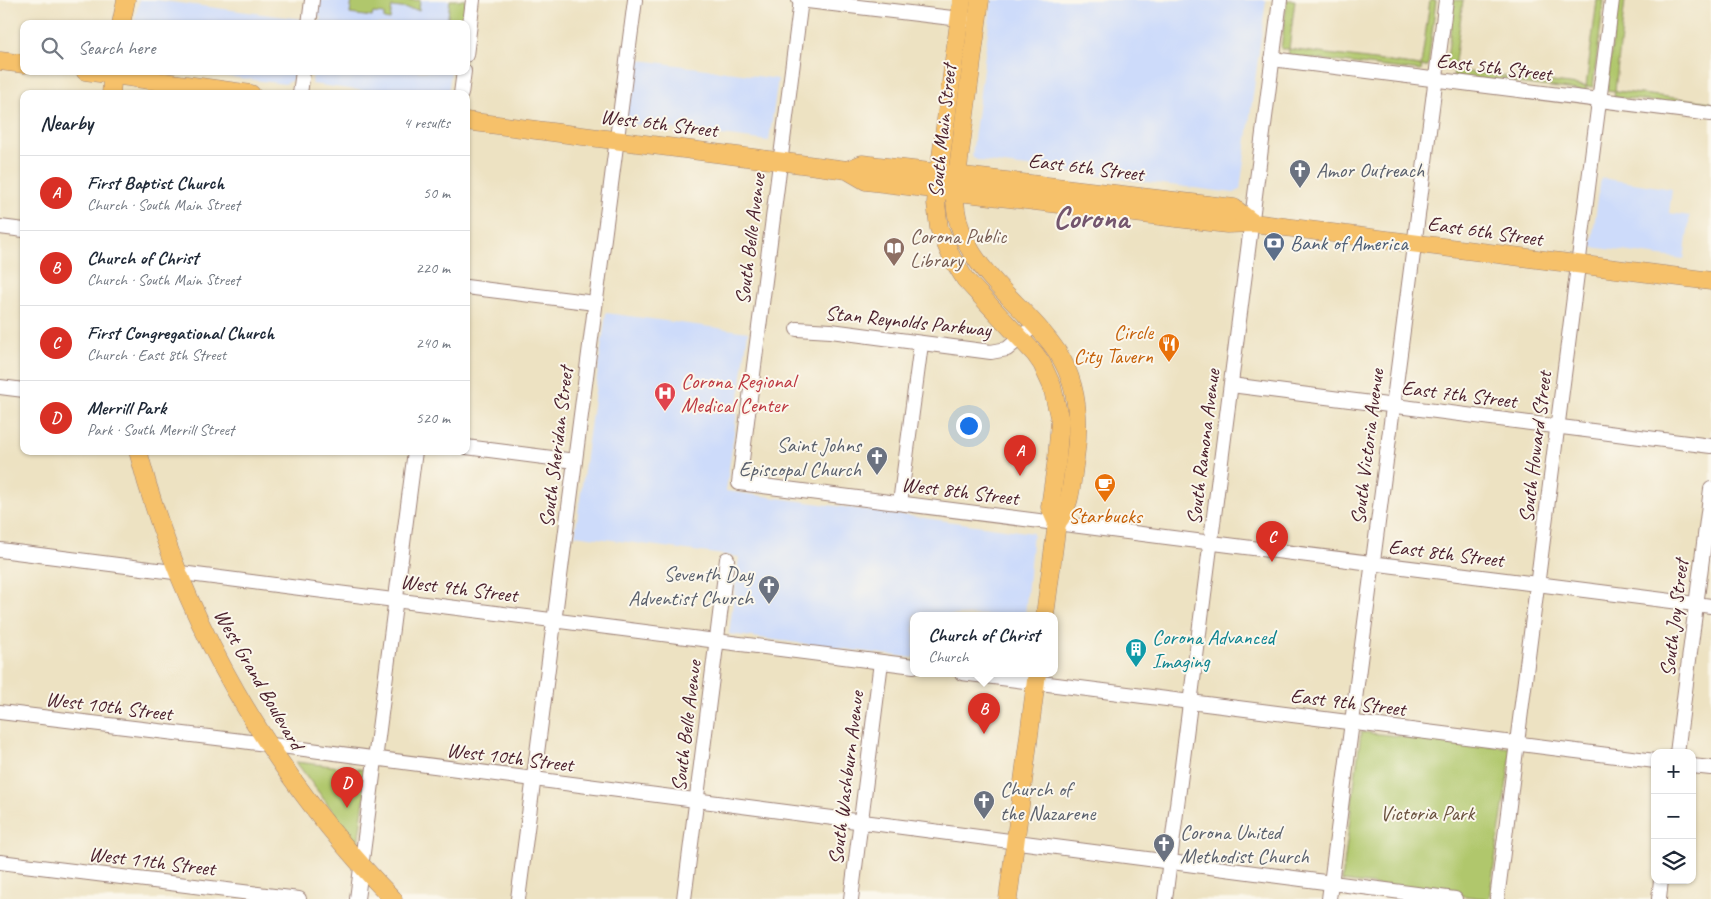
<!DOCTYPE html>
<meta charset="utf-8">
<style>
body{margin:0;font-family:Caveat,sans-serif;background:#f2f2f3;color:#1f2937}
.controls{position:absolute;right:15px;bottom:15px;display:grid;overflow:hidden;border-radius:10px;box-shadow:0 1px 4px #0004}
.controls button{width:45px;height:45px;display:grid;place-items:center;padding:0;border:0;border-bottom:1px solid #e0e1e3;background:#fff;color:#1f2937;font:25px sans-serif}
.you{position:absolute;left:968px;top:425px;width:18px;height:18px;margin:-12px;border:4px solid #fff;border-radius:50%;background:#1a73e8;box-shadow:0 0 0 8px #1a73e833}
.badge{display:grid;place-items:center;width:32px;height:32px;border-radius:50%;background:#d93025;color:#fff;font-size:16px;font-weight:700}
.pin{position:absolute;translate:-50% -41px;filter:drop-shadow(0 1px 2px #0008)}
.pin::after{content:'';position:absolute;top:26px;width:18px;height:15px;background:inherit;clip-path:polygon(0 0,100% 0,50% 100%)}
.popup{position:absolute;left:910px;top:612px;width:148px;height:65px;box-sizing:border-box;display:grid;place-content:center;border-radius:10px;background:#fff;filter:drop-shadow(0 1px 4px #0005);font-size:16px;white-space:nowrap;color:#747a83}
.popup b{font-size:19px;color:#1f2937}
.popup::after{content:'';position:absolute;left:50%;top:100%;margin-left:-10px;border:10px solid transparent;border-top-color:#fff}
.list{margin:0;padding:0;list-style:none}
h2{display:flex;justify-content:space-between;align-items:center;height:65px;margin:0;padding:0 20px;font-size:21px}
h2 small{font-size:16px;font-weight:400;color:#747a83}
.list li{display:grid;grid-template-columns:32px 1fr auto;gap:15px;align-items:center;box-sizing:border-box;height:75px;padding:0 20px;border-top:1px solid #e0e1e3}
.list b{display:block;font-size:19px;white-space:nowrap}
.list p{margin:0;font-size:16px;white-space:nowrap;color:#747a83}
.list em{font-size:16px;font-style:normal;color:#747a83}
.icon{flex:none;width:28px;height:28px;fill:none;stroke:currentColor;stroke-width:2;stroke-linecap:round;stroke-linejoin:round}
.map{position:relative;flex:none;width:1711px;height:899px;overflow:hidden}
.search{position:absolute;background:#fff;box-shadow:0 1px 4px #0004;left:20px;top:20px;width:450px;height:55px;display:flex;align-items:center;gap:12px;box-sizing:border-box;padding:0 18px;border-radius:10px;color:#747a83;font-size:19px}
.panel{position:absolute;background:#fff;box-shadow:0 1px 4px #0004;left:20px;top:90px;width:450px;height:365px;border-radius:10px}
.map>svg:first-child{display:block}
.built{fill:#cddbfa}
.green{fill:#b0c76c;stroke:#7d734c}
.lines{fill:none;stroke-linecap:round;stroke-linejoin:round}
.minor-casing{stroke:#9c8076;stroke-width:16}
.major-casing{stroke:#9c8076;stroke-width:19}
.minor{stroke:#fff;stroke-width:14}
.major{stroke:#f6c16b;stroke-width:18}
.labels{text-anchor:middle;stroke-width:4;stroke-linejoin:round;paint-order:stroke}
.street-label{font-size:21px;fill:#4a1f2b;stroke:#fbf7ec}
.worship-label{font-size:21px;fill:#5b616d;stroke:#fbf7ec;text-anchor:start}
.education-label{font-size:21px;fill:#785e54;stroke:#fbf7ec;text-anchor:start}
.service-label{font-size:21px;fill:#4e5e75;stroke:#fbf7ec;text-anchor:start}
.food-label{font-size:21px;fill:#c56008;stroke:#fbf7ec;text-anchor:end}
.health-label{font-size:21px;fill:#be3a42;stroke:#fbf7ec;text-anchor:start}
.culture-label{font-size:21px;fill:#0d838f;stroke:#fbf7ec;text-anchor:start}
.park-label{font-size:21px;fill:#69513e;stroke:#fbf7ec}
.town-label{font-size:31px;font-weight:bold;fill:#74566e;stroke:#fbf7ec}
</style>
<div class="map">
<svg width="1711" height="899" viewBox="0 0 1711 899">
<rect width="100%" height="100%" fill="#fbf7ec"/>
<filter id="ink" filterUnits="userSpaceOnUse"><feTurbulence type="fractalNoise" baseFrequency=".02" numOctaves="2"/><feDisplacementMap in="SourceGraphic" scale="10" xChannelSelector="R" yChannelSelector="G"/><feConvolveMatrix kernelMatrix="1 2 1 2 8 2 1 2 1" color-interpolation-filters="sRGB"/></filter>
<filter id="wash" filterUnits="userSpaceOnUse"><feTurbulence type="fractalNoise" baseFrequency=".0096" numOctaves="4" result="noise"/><feDisplacementMap in="SourceGraphic" scale="20" xChannelSelector="R" yChannelSelector="G"/><feGaussianBlur stdDeviation="1.12" result="paint"/><feColorMatrix in="noise" values="0 0 0 0 0 0 0 0 0 0 0 0 0 0 0 0 0 1.4 0 .05"/><feComposite in="paint" operator="in"/></filter>
<g filter="url(#wash)">
<rect width="100%" height="100%" fill="#ede2c2"/>
<g class="built">
<path d="M139,0H156L301,19L300,24H134Z"/>
<path d="M318,0H466L463,24H320L321,17L316,16Z"/>
<path d="M992,0H1266L1240,190L1234,193L980,161L973,158L972,155Z"/>
<path d="M633,59L778,79L769,141L624,123Z"/>
<path d="M185,71H294L292,80L285,84Z"/>
<path d="M313,71H451L448,94H388L312,84Z"/>
<path d="M1601,178L1672,189L1669,213L1690,216L1684,259L1591,247Z"/>
<path d="M606,313L748,332L726,491L1033,533L1025,615H914V658L729,634L739,557L575,535Z"/>
</g>
<g class="green">
<path d="M352,0H420L419,10L392,7L390,20L384,19V14L373,13L372,17L350,14Z"/>
<path d="M450,0H466L463,24H447Z"/>
<path d="M1287,0H1295L1289,49L1421,66L1430,0H1436L1428,66H1422L1421,71L1288,56L1289,49H1281Z"/>
<path d="M1454,0H1463L1454,70L1586,86L1597,0H1604L1593,87L1586,86V91L1453,76L1454,70L1446,69Z"/>
<path d="M1617,0H1625L1615,91L1711,102V108L1614,97L1615,91L1607,90Z"/>
<path d="M1361,732L1512,748L1489,899L1342,881Z"/>
<path d="M296,762L368,770L358,845Z"/>
</g>
</g>
<g filter="url(#ink)">
<g class="lines">
<g class="minor-casing">
<g id="minor">
<path d="M799,0L969,20"/>
<path d="M801,0L739,483L1711,606"/>
<path d="M309,24L312,0"/>
<path d="M466,55L473,0"/>
<path d="M1272,59L1711,114"/>
<path d="M300,94L303,71"/>
<path d="M461,94L464,71"/>
<path d="M0,227L24,230"/>
<path d="M466,287L595,303"/>
<path d="M797,329L831,331L991,352L1007,349L1035,325"/>
<path d="M1231,385L1711,446"/>
<path d="M0,387L24,390"/>
<path d="M466,447L575,461"/>
<path d="M900,503L921,344"/>
<path d="M0,550L914,666"/>
<path d="M962,673L1655,761"/>
<path d="M0,712L242,741L1455,899"/>
<path d="M1677,753L1711,489"/>
<path d="M1692,766L1711,768"/>
<path d="M0,862L299,899"/>
<path d="M357,899L415,451"/>
<path d="M518,899L635,0"/>
<path d="M684,899L727,559"/>
<path d="M851,899L881,662"/>
<path d="M1165,899L1280,0"/>
<path d="M1329,899L1446,0"/>
<path d="M1497,899L1612,0"/>
<path d="M1659,899L1661,880"/>
</g>
</g>
<g class="major-casing">
<g id="major">
<path d="M962,0L939,172L936,203L939,228L952,258L965,279L1035,354L1042,364L1052,386L1060,421L1057,458L1050,507L1057,523L1045,615"/>
<path d="M980,0L955,191C952,264 1022,298 1058,353C1078,384 1080,424 1075,459C1071,484 1072,504 1057,523"/>
<path d="M121,24L126,0"/>
<path d="M0,61L24,64"/>
<path d="M85,71L251,94"/>
<path d="M111,94L113,71"/>
<path d="M466,121L847,170L866,181L1227,224L1253,223L1711,281"/>
<path d="M847,170L862,164L1234,208L1253,223"/>
<path d="M138,451C182,621 271,774 393,899"/>
<path d="M1008,899L1037,673"/>
</g>
</g>
<use href="#minor" class="minor"/>
<use href="#major" class="major"/>
</g>
</g>
<defs>
<g id="church-pin" transform="scale(1.125)"><path d="M0 17L-7.5 6A9.5 9.5 0 1 1 7.5 6Z" fill="#6b7280" stroke="#fbf7ec"/><path d="M-1.2-6h2.4v3.5h3.3v2.4h-3.3V6h-2.4V-.1h-3.3v-2.4h3.3Z" fill="#fff"/></g>
<g id="bank-pin" transform="scale(1.125)"><path d="M0 17L-7.5 6A9.5 9.5 0 1 1 7.5 6Z" fill="#5c6f8a" stroke="#fbf7ec"/><path d="M-6-4H6V4H-6ZM0-2.3a2.3 2.3 0 1 0 0 4.6a2.3 2.3 0 1 0 0-4.6Z" fill="#fff"/></g>
<g id="library-pin" transform="scale(1.125)"><path d="M0 17L-7.5 6A9.5 9.5 0 1 1 7.5 6Z" fill="#8d6e63" stroke="#fbf7ec"/><path d="M-6-4Q-3-5.5-.7-3.5V5Q-3 3-6 4ZM6-4Q3-5.5 .7-3.5V5Q3 3 6 4Z" fill="#fff"/></g>
<g id="restaurant-pin" transform="scale(1.125)"><path d="M0 17L-7.5 6A9.5 9.5 0 1 1 7.5 6Z" fill="#e8710a" stroke="#fbf7ec"/><path d="M-5-6h1v4h1v-4h1v4h1v-4h1v5L-1.5 .5V6h-2V.5L-5-1ZM5-6V6H3V1.5H1.5Q1.5-4 5-6Z" fill="#fff"/></g>
<g id="hospital-pin" transform="scale(1.125)"><path d="M0 17L-7.5 6A9.5 9.5 0 1 1 7.5 6Z" fill="#e0444e" stroke="#fbf7ec"/><path d="M-5-5h3v3.5h4V-5h3V5h-3V1.5h-4V5h-3Z" fill="#fff"/></g>
<g id="cafe-pin" transform="scale(1.125)"><path d="M0 17L-7.5 6A9.5 9.5 0 1 1 7.5 6Z" fill="#e8710a" stroke="#fbf7ec"/><path d="M-5.5-4.5H6V0H3Q3 3.5 0 3.5H-2.5Q-5.5 3.5-5.5 0ZM3-3.2v2h1.7v-2ZM-6 4.5H4V6H-6Z" fill="#fff"/></g>
<g id="building-pin" transform="scale(1.125)"><path d="M0 17L-7.5 6A9.5 9.5 0 1 1 7.5 6Z" fill="#0f9aa8" stroke="#fbf7ec"/><path d="M-4-6H4V6H1V3H-1V6H-4ZM-2.5-4.3h1.7v1.8h-1.7ZM.8-4.3h1.7v1.8H.8ZM-2.5-1h1.7V.8h-1.7ZM.8-1h1.7V.8H.8Z" fill="#fff"/></g>
</defs>
<g fill-rule="evenodd">
<use href="#church-pin" x="1300" y="170"/>
<use href="#bank-pin" x="1274" y="243"/>
<use href="#library-pin" x="894" y="248"/>
<use href="#restaurant-pin" x="1169" y="344"/>
<use href="#hospital-pin" x="665" y="393"/>
<use href="#church-pin" x="877" y="457"/>
<use href="#cafe-pin" x="1105" y="484"/>
<use href="#church-pin" x="769" y="586"/>
<use href="#building-pin" x="1136" y="649"/>
<use href="#church-pin" x="984" y="801"/>
<use href="#church-pin" x="1164" y="844"/>
</g>
<g class="labels">
<g class="street-label">
<text transform="translate(1494 67) rotate(7)" y="7">East 5th Street</text>
<text transform="translate(659 123) rotate(7)" y="7">West 6th Street</text>
<text transform="translate(942 131) rotate(-84)" y="7">South Main Street</text>
<text transform="translate(1086 167) rotate(7)" y="7">East 6th Street</text>
<text transform="translate(1485 231) rotate(8)" y="7">East 6th Street</text>
<text transform="translate(750 239) rotate(-83)" y="7">South Belle Avenue</text>
<text transform="translate(908 321) rotate(6)" y="7">Stan Reynolds Parkway</text>
<text transform="translate(1459 394) rotate(7)" y="7">East 7th Street</text>
<text transform="translate(556 447) rotate(-83)" y="7">South Sheridan Street</text>
<text transform="translate(1203 447) rotate(-83)" y="7">South Ramona Avenue</text>
<text transform="translate(1367 447) rotate(-83)" y="7">South Victoria Avenue</text>
<text transform="translate(1535 447) rotate(-83)" y="7">South Howard Street</text>
<text transform="translate(960 491) rotate(7)" y="7">West 8th Street</text>
<text transform="translate(1446 553) rotate(7)" y="7">East 8th Street</text>
<text transform="translate(459 588) rotate(7)" y="7">West 9th Street</text>
<text transform="translate(1674 618) rotate(-83)" y="7">South Joy Street</text>
<text transform="translate(259 679) rotate(60)" y="7">West Grand Boulevard</text>
<text transform="translate(1348 702) rotate(7)" y="7">East 9th Street</text>
<text transform="translate(109 706) rotate(7)" y="7">West 10th Street</text>
<text transform="translate(686 726) rotate(-83)" y="7">South Belle Avenue</text>
<text transform="translate(510 757) rotate(7)" y="7">West 10th Street</text>
<text transform="translate(846 778) rotate(-83)" y="7">South Washburn Avenue</text>
<text transform="translate(152 861) rotate(7)" y="7">West 11th Street</text>
</g>
<g class="worship-label">
<text x="1316" y="177">Amor Outreach</text>
<text x="861" y="452" text-anchor="end">Saint Johns<tspan x="861" dy="24">Episcopal Church</tspan></text>
<text x="753" y="581" text-anchor="end">Seventh Day<tspan x="753" dy="24">Adventist Church</tspan></text>
<text x="1000" y="796">Church of<tspan x="1000" dy="24">the Nazarene</tspan></text>
<text x="1180" y="839">Corona United<tspan x="1180" dy="24">Methodist Church</tspan></text>
</g>
<g class="education-label">
<text x="910" y="243">Corona Public<tspan x="910" dy="24">Library</tspan></text>
</g>
<g class="service-label">
<text x="1290" y="250">Bank of America</text>
</g>
<g class="food-label">
<text x="1153" y="339">Circle<tspan x="1153" dy="24">City Tavern</tspan></text>
<text x="1105" y="523" text-anchor="middle">Starbucks</text>
</g>
<g class="health-label">
<text x="681" y="388">Corona Regional<tspan x="681" dy="24">Medical Center</tspan></text>
</g>
<g class="culture-label">
<text x="1152" y="644">Corona Advanced<tspan x="1152" dy="24">Imaging</tspan></text>
</g>
<g class="park-label">
<text x="1427" y="820">Victoria Park</text>
</g>
<g class="town-label">
<text x="1091" y="228">Corona</text>
</g>
</g>
</svg>
<div class="controls">
<button>+</button>
<button>−</button>
<button><svg class="icon" aria-label="layers" viewBox="0 0 24 24"><path d="M12 4l9 5-9 5-9-5zM3 14l9 5 9-5"/></svg></button>
</div>
<div class="you"></div>
<div class="pin badge" style="left:1020px;top:476px">A</div>
<div class="pin badge" style="left:984px;top:734px">B</div>
<div class="popup"><b>Church of Christ</b>Church</div>
<div class="pin badge" style="left:1272px;top:562px">C</div>
<div class="pin badge" style="left:347px;top:808px">D</div>
<div class="search"><svg class="icon" aria-label="search" viewBox="0 0 24 24"><circle cx="10" cy="10" r="6"/><path d="M15 15l6 6"/></svg>Search here</div>
<section class="panel">
<h2>Nearby<small>4 results</small></h2>
<ul class="list">
<li><span class="badge">A</span><div><b>First Baptist Church</b><p>Church · South Main Street</p></div><em>50 m</em></li>
<li><span class="badge">B</span><div><b>Church of Christ</b><p>Church · South Main Street</p></div><em>220 m</em></li>
<li><span class="badge">C</span><div><b>First Congregational Church</b><p>Church · East 8th Street</p></div><em>240 m</em></li>
<li><span class="badge">D</span><div><b>Merrill Park</b><p>Park · South Merrill Street</p></div><em>520 m</em></li>
</ul>
</section>
</div>
